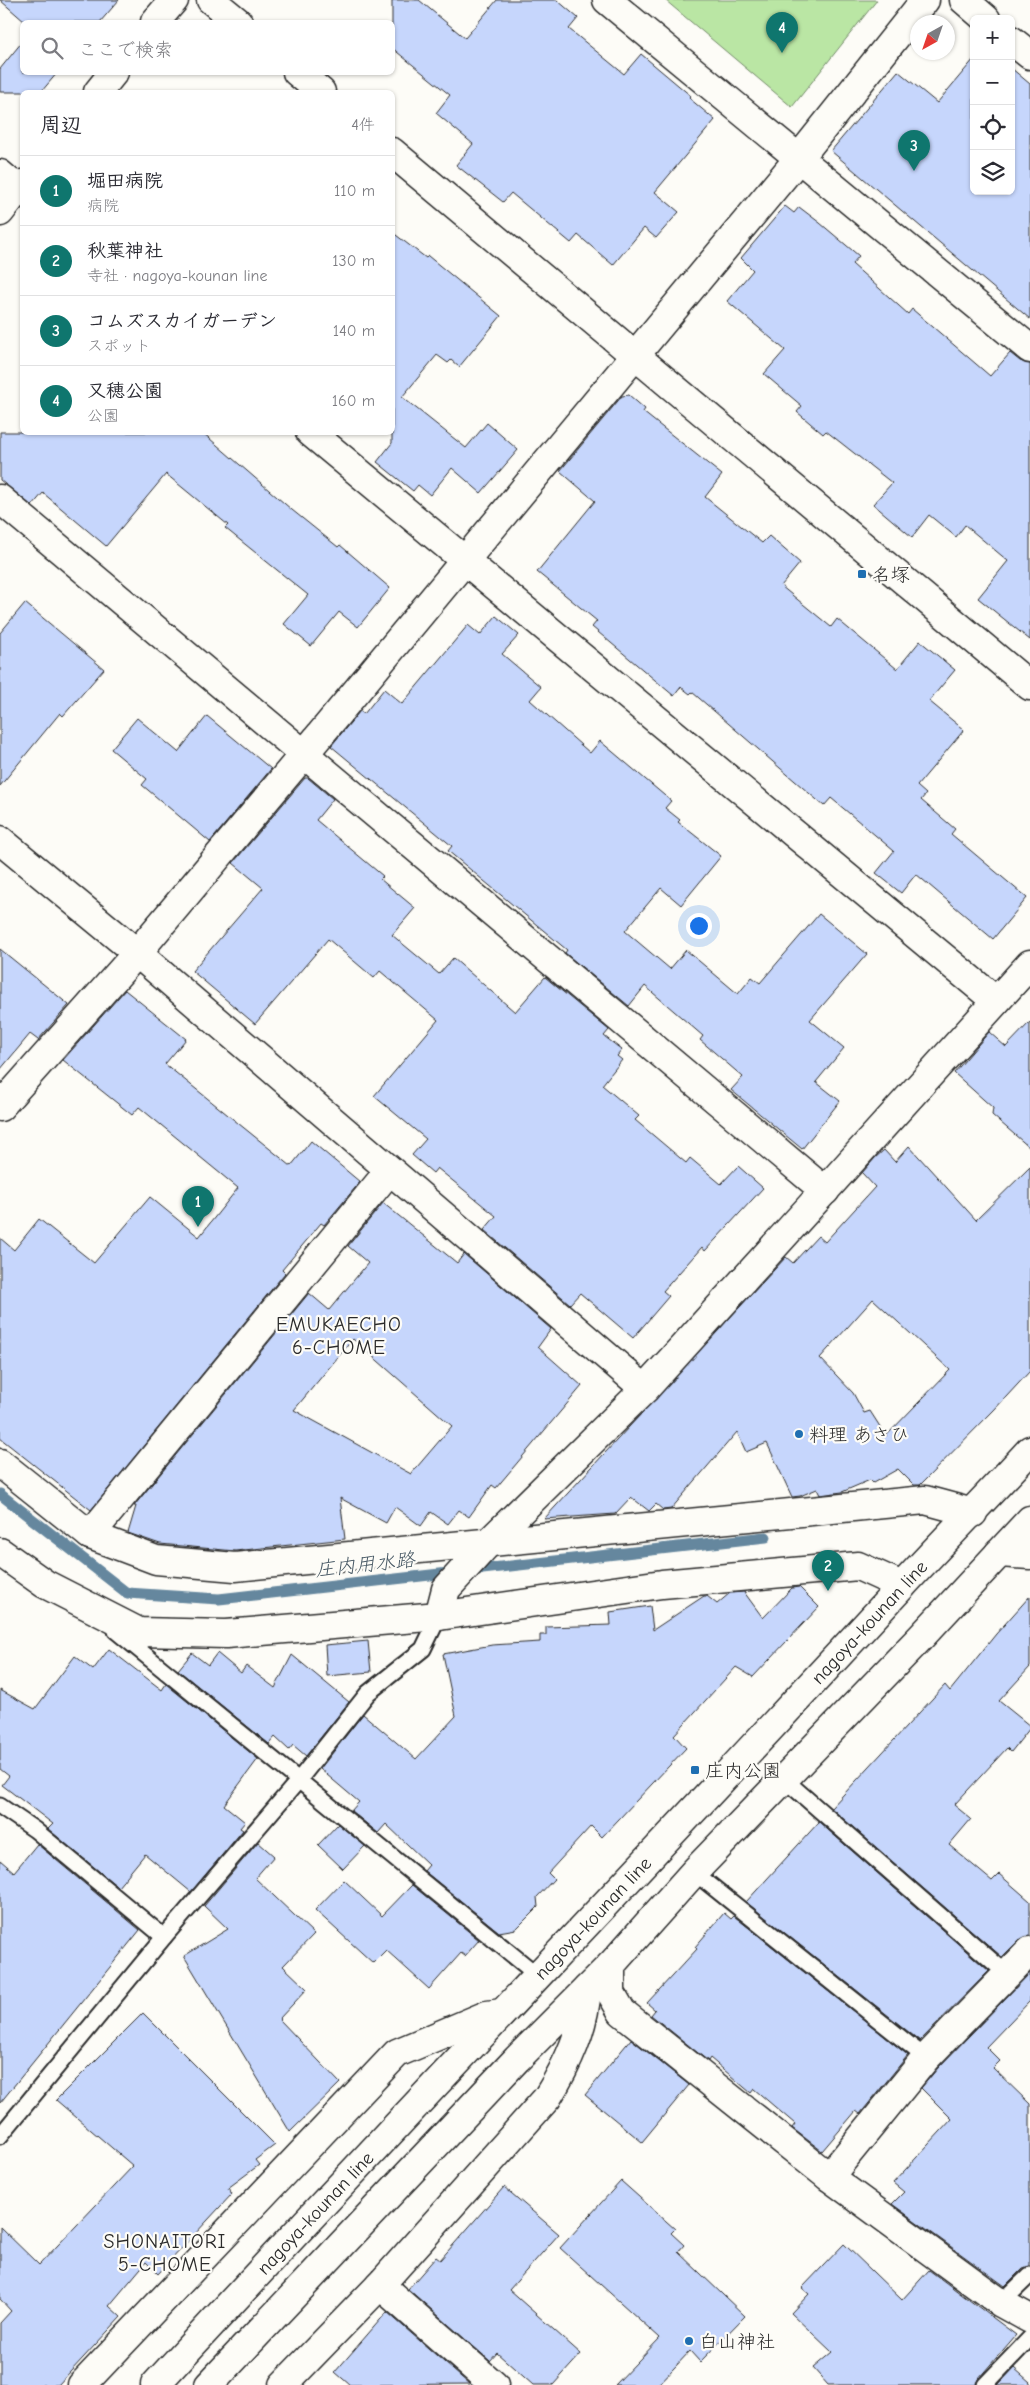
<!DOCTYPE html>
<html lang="ja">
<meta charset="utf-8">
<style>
body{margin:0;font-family:"Comic Neue","Klee One",sans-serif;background:#f2f2f3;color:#2b2b33}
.controls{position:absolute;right:15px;top:15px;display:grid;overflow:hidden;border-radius:8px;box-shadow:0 1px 4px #0004}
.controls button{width:45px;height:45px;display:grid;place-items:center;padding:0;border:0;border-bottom:1px solid #e1e1e2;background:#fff;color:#2b2b33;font:25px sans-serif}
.compass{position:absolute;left:910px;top:15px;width:45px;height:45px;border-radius:50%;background:#fff;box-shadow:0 1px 4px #0004;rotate:220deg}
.you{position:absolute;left:698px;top:925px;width:18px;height:18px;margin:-12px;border:4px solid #fff;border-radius:50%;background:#1a73e8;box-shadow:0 0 0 8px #1a73e833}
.badge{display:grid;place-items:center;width:32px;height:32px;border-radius:50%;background:#0f766e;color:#fff;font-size:16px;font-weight:700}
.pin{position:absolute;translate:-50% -41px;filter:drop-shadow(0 1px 2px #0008)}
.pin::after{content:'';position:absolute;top:26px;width:18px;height:15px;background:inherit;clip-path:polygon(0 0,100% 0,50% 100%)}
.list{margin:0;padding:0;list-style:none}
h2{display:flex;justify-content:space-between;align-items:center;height:65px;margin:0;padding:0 20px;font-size:21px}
h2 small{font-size:16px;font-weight:400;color:#7c7c81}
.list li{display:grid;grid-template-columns:32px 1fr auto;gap:15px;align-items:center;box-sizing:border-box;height:70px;padding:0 20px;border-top:1px solid #e1e1e2}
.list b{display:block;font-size:19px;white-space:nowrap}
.list p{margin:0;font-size:16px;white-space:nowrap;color:#7c7c81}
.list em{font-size:16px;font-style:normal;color:#7c7c81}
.icon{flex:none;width:28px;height:28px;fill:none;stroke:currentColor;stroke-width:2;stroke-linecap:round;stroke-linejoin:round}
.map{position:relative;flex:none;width:1030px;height:2385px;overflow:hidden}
.search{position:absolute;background:#fff;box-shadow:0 1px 4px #0004;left:20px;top:20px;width:375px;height:55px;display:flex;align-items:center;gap:12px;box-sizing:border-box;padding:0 18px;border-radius:8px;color:#7c7c81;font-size:19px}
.panel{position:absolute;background:#fff;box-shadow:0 1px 4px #0004;left:20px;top:90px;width:375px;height:345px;border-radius:8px}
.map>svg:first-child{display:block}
.green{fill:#bae6a4;stroke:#728868}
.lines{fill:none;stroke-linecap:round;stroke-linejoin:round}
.stream{stroke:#65879e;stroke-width:11}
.building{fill:#c6d6fc;stroke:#2b2b2b;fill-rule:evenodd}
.lane-casing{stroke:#2b2b2b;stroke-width:19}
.street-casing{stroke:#2b2b2b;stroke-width:31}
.secondary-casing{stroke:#2b2b2b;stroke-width:31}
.primary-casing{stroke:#2b2b2b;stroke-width:31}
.lane{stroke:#fdfcf7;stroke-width:15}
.street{stroke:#fdfcf7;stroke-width:28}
.secondary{stroke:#fdfcf7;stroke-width:28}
.primary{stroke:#fdfcf7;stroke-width:28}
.poi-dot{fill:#1f6fb2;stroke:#fdfcf7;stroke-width:2}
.labels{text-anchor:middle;stroke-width:4.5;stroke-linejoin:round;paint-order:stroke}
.poi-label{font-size:19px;fill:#2b2b2b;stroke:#fdfcf7;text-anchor:start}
.street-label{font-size:19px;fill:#2b2b2b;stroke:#fdfcf7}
.neighbourhood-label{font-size:20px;letter-spacing:1px;fill:#2b2b2b;stroke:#fdfcf7}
.water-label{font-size:20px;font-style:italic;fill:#485965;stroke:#fdfcf7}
</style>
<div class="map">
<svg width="1030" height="2385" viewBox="0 0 1030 2385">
<rect width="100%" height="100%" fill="#fdfcf7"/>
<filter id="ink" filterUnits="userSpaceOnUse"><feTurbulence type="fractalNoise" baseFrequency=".02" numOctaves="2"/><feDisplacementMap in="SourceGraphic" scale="10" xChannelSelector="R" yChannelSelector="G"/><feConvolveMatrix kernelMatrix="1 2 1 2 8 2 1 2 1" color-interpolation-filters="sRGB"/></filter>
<g filter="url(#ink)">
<path class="green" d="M665,0H877L792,107Z"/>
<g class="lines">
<path class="stream" d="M0,1494L127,1593L219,1599L766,1537"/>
</g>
<g class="building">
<path d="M0,0H119L100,22H25Z"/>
<path d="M392,0H419L465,38L497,0H557L578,18L569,29L624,74L641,54L691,96L689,98L715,120L655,192L679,212L656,238L644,228L613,265L578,235L571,243L511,193L503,202L456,165L473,144L436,113L450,95L392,48Z"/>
<path d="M22,42V72H58L41,92H0V69Z"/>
<path d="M974,59V191H1011V68L1030,84V319L831,151L898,71L937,103Z"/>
<path d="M785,206L794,213L799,207L820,223L859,256L852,264L908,314L912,309L990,376L1010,353L1020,361L1030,364V640L978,598L1008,561L965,525L956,537L929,515L912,537L873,504L892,483L826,431L823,434L797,412L802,406L764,374L785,350L727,301L753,270L741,258Z"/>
<path d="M392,232L426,258L428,256L501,316L459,367L451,360L448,363L437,355L402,397L466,448L487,423L518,450L481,493L452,468L430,495L418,485L413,491L377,462L392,443Z"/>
<path d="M629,395L645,409L643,412L722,475L705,497L762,543L769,536L800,563L781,586L831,627L837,619L897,669L920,641L955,670L929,701L964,730L917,786L926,794L921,800L955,829L951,834L1027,898L993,939L916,874L901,893L876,873L894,851L831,798L824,806L692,692L690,694L681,687L674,696L592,627L597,621L537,572L595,501L560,471L622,396Z"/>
<path d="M0,432H202L292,510L338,547L340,545L390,588L358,627L339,612L311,646L284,624L308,595L225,528L228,525L166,474L106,546L43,493L32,506L0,480Z"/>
<path d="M25,603L104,669L63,716L60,713L0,786V633Z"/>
<path d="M496,616L519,635L502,654L541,687L530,700L590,753L600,741L671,801L665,808L680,820L678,822L721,856L681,905L661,888L625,931L670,969L686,950L738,994L752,977L760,983L819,914L867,954L810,1020L844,1048L816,1082L840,1101L802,1149L731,1090L743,1077L700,1040L703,1036L645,986L629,1006L565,953L567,950L448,851L452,846L331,746L360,711L364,714L384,689L402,704L468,625L480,635Z"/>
<path d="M207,716L271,769L210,842L142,785L147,779L111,749L137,718L178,752Z"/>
<path d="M305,778H308L333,799L316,820L383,876L380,879L415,908L392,935L439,974L453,958L515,1012L545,977L609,1030L604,1036L622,1050L617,1056L622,1060L602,1085L639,1116L635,1120L686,1163L690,1158L721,1184L738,1166L763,1188L705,1251L702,1247L663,1291L669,1296L633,1338L580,1293L570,1304L484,1230L496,1216L437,1168L433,1173L412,1155L426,1139L374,1096L438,1020L380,971L374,978L328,939L255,1024L192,971L263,888L233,863Z"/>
<path d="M0,949L69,1005L38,1040L30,1034L0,1070Z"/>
<path d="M125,990L186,1039L165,1064L291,1166L311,1141L360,1182L324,1225L321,1223L282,1270L285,1273L91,1510L0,1438V1238L14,1250L39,1219L94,1263L150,1197L199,1237L238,1188L139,1107L132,1115L63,1060Z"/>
<path d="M1030,1022V1148L992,1115L993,1108L954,1073L989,1032L1006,1047Z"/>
<path d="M909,1146L976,1220L1030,1167V1371L994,1410L920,1485H914L898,1469L873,1483L870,1480L842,1492L820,1495L817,1489L800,1496L792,1497L767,1443L746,1452L737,1432L671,1509L663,1510L656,1504L649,1511L631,1497L615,1514L544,1519L786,1257L793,1263L818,1236L825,1242L875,1187L862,1173L875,1158L884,1150L895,1162ZM873,1299L950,1370L886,1436L870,1411L864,1413L853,1393L820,1358Z"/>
<path d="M383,1203L457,1263L464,1254L551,1329L538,1347L582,1386L496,1488L492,1485L469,1517L459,1510L448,1524L431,1512L421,1526L395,1507L386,1523L340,1498L345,1539L235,1551L160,1544L128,1533L136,1506H134L309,1293L329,1310L368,1263L348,1246ZM353,1339L452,1426L411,1474L294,1410Z"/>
<path d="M799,1587L819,1607L753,1677L736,1667L674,1735L686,1748L602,1837L591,1826L548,1873L554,1879L537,1897L538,1907L516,1929L499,1932L424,1871L429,1865L386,1824L378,1833L351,1811L359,1802L320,1769L363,1714L416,1759L456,1716L443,1654L492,1645L540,1642V1635H546V1627L611,1625L610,1612L650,1606L653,1630L704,1596H707L717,1604L730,1593L744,1592L763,1618L792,1588Z"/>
<path d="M1030,1596V1667L999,1701L1030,1726V1728L1011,1752L1007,1748L954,1805L971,1819L949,1845L992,1881L999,1874L1030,1901V1936L1019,1940L1002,1957L831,1808L945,1685L950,1691L996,1634Z"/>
<path d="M368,1641L371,1672L327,1676L325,1645Z"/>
<path d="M109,1649L162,1690L166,1684L258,1759L224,1805L245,1822L240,1828L243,1830L191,1892L145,1854L118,1887L48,1829L53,1824L2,1785L9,1776L0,1769V1690L35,1709L75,1656L93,1670Z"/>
<path d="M192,1653L208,1665L217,1653L241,1673L246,1666L275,1688L292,1655L349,1702L306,1756L293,1745L289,1750L275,1737L269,1744L178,1670Z"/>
<path d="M819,1822L989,1971L920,2041L746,1902Z"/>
<path d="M338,1824L365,1846L343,1869L318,1845Z"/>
<path d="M258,1842L274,1856L255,1878L314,1934L283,1966L307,1989L279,2019L340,2083L290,2132L184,1956L228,1929L204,1906Z"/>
<path d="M37,1844L140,1930L0,2103V1860L14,1872Z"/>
<path d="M344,1880L382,1916L412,1885L479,1940L465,1956L461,1953L429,1989L386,1950L373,1963L315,1910Z"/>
<path d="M724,1913L731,1919L734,1916L908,2055L860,2114L856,2111L822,2151L792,2128L795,2124L754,2089L751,2093L710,2058L708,2061L651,2015L655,2010L647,2003L697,1949L695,1947Z"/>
<path d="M1030,1973V2001L986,2047L1000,2061L993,2068L1030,2104V2266L1023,2268L1005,2286L892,2204L904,2192L893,2183L952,2119L921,2088L938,2068Z"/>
<path d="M143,2013L275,2145L255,2160L259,2165L228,2188L232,2194L158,2274L146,2262L109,2306L121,2317L58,2385H0V2323L11,2311L0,2299V2227L39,2265L133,2166L56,2100Z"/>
<path d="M631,2039L689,2085L642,2142L585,2095Z"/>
<path d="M621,2181L675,2229L671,2233L684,2245L678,2252L745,2316L700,2362L690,2351L658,2385H615L660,2338L560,2248Z"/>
<path d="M504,2187L559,2234L509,2290L581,2354L553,2385H533L497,2353L490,2361L408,2289L436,2257L440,2260Z"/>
<path d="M844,2244L902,2300L929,2270L1016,2335L978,2379L976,2385H828L813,2368L832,2352L791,2313L809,2294L802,2288Z"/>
<path d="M387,2312L469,2384L350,2385L335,2372Z"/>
<path d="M1014,2368L1030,2382V2385H998Z"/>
</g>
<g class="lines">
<g class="lane-casing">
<g id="lane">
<path d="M116,1631L537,1975"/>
<path d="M784,1779L1007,1974"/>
<path d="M0,1806L35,1830L164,1937"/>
<path d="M694,1872L926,2058"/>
<path d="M0,2136L164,1937L298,1781L368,1693L423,1649L439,1616"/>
<path d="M1001,2303L1030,2275"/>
<path d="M985,2385L1030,2338"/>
</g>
</g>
<g class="street-casing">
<g id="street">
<path d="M607,0L1030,349"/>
<path d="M964,0L986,19"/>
<path d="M155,22L174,0"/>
<path d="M1011,40L1030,55"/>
<path d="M98,92L114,72"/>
<path d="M0,174L22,193"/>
<path d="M0,212L22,184"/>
<path d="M310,432L996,1001"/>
<path d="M0,499L825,1191"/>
<path d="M0,840L137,953L645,1389"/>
<path d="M0,1107L137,953L305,753L799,158L925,0"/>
<path d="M0,1463L90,1535L156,1560L235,1567L925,1500L973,1513"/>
<path d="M90,1535L389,1171"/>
<path d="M0,1552L45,1584L139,1632L226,1634L439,1616L662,1584L858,1566L902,1586"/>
<path d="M999,1553L1030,1555"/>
<path d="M439,1616L446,1589L489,1542L645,1389L1030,964"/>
<path d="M611,1965V1993L622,2012L829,2177L1001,2303L1030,2319"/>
<path d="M829,2177L926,2058L1030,1951"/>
<path d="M380,2285L494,2385"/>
<path d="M82,2385L397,2053L487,2015L502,2013"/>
<path d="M283,2385L380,2285L547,2098C568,2064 584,2029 587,1989"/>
</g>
</g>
<g class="secondary-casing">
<g id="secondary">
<path d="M211,0L238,22"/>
<path d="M297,72L321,92"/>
<path d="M392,152L1030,686"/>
</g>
</g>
<g class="primary-casing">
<g id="primary">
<path id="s1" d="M155,2385C402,2116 655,1855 902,1586C944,1540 988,1496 1030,1450"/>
<path d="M209,2385L517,2059L611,1965L694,1872L922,1636L1030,1520"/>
</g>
</g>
<use href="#lane" class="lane"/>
<use href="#street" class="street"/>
<use href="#secondary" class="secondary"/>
<use href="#primary" class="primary"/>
</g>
</g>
<g class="poi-dot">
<rect x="857" y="569" width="10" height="10" rx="2.5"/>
<circle cx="799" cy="1434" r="5"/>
<rect x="690" y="1765" width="10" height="10" rx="2.5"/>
<circle cx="689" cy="2341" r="5"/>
</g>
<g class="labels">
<g class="poi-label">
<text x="872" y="581">名塚</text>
<text x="809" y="1441">料理 あさひ</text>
<text x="705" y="1777">庄内公園</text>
<text x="699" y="2348">白山神社</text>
</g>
<g class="street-label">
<text dy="7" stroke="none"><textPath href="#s1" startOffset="1045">nagoya-kounan line</textPath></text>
<text dy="7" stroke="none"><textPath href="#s1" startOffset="640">nagoya-kounan line</textPath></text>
<text dy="7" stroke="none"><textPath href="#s1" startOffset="235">nagoya-kounan line</textPath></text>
</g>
<g class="neighbourhood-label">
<text x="339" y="1331">EMUKAECHO<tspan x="339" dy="23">6-CHOME</tspan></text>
<text x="165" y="2248">SHONAITORI<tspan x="165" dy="23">5-CHOME</tspan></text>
</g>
<g class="water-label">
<text transform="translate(365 1564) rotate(-6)" y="7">庄内用水路</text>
</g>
</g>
</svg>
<div class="controls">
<button>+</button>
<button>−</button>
<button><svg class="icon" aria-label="locate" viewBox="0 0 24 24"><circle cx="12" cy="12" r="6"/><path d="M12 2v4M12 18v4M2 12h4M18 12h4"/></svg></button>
<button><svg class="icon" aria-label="layers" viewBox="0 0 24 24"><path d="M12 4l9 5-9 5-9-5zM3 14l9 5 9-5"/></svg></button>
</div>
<svg class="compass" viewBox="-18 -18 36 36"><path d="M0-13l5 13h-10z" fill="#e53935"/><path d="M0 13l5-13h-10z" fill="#7c7c81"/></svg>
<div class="you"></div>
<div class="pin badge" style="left:198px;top:1227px">1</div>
<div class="pin badge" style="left:828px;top:1591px">2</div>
<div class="pin badge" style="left:914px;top:171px">3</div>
<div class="pin badge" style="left:782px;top:53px">4</div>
<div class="search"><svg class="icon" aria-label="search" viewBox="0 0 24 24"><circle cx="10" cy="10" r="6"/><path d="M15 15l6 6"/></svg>ここで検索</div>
<section class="panel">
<h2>周辺<small>4件</small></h2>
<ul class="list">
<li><span class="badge">1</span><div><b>堀田病院</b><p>病院</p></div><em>110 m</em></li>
<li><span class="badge">2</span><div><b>秋葉神社</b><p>寺社 · nagoya-kounan line</p></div><em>130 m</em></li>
<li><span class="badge">3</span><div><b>コムズスカイガーデン</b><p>スポット</p></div><em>140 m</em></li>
<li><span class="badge">4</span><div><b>又穂公園</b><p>公園</p></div><em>160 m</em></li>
</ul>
</section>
</div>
